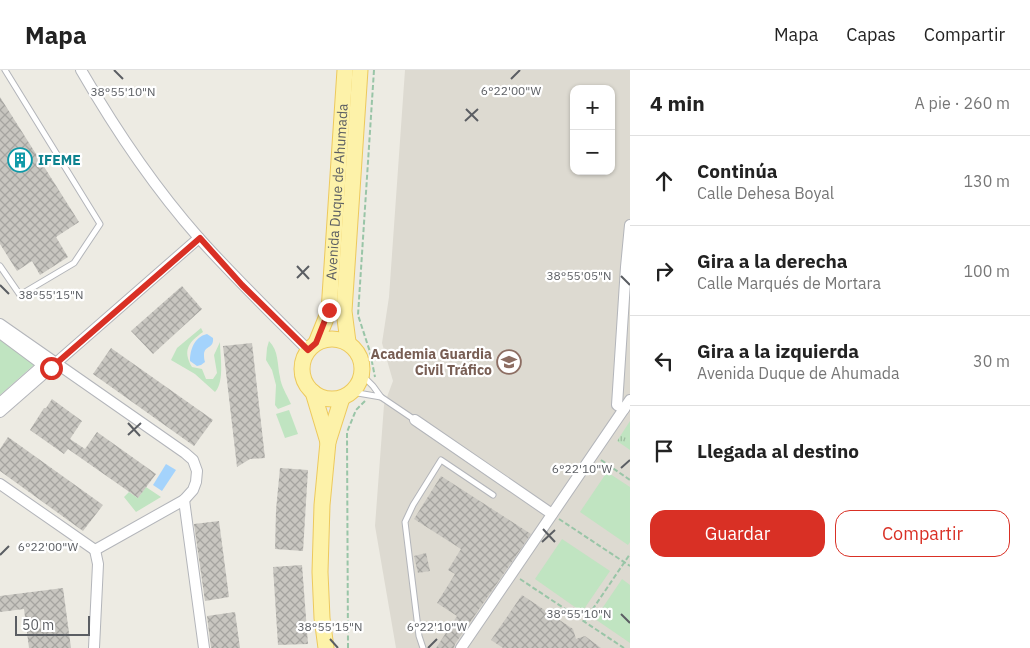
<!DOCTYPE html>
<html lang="es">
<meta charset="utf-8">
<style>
body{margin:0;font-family:"IBM Plex Sans",sans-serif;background:#f2f2f2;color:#222}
.controls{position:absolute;right:15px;top:15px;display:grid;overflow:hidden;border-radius:10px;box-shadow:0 1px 4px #0004}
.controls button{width:45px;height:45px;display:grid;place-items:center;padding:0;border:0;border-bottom:1px solid #e0e0e0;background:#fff;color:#222;font:25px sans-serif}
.scale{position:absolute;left:15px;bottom:12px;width:75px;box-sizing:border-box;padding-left:5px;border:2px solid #5b5e63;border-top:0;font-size:14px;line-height:18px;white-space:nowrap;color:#5b5e63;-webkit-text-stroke:4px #fff;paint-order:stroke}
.stop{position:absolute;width:15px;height:15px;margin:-11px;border:4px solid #d93025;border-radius:50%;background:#fff}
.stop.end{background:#d93025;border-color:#fff;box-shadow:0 1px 5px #0008}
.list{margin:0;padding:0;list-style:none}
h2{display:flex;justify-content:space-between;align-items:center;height:65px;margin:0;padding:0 20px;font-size:21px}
h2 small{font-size:16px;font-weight:400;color:#767676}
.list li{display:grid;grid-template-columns:32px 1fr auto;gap:15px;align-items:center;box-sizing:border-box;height:90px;padding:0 20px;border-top:1px solid #e0e0e0}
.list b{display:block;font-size:19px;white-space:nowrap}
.list p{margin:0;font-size:16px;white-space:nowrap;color:#767676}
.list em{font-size:16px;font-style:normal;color:#767676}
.actions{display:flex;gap:10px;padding:15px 20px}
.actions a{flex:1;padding:11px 0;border:1px solid #d93025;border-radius:15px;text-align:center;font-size:18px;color:#d93025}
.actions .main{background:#d93025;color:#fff}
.icon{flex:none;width:28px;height:28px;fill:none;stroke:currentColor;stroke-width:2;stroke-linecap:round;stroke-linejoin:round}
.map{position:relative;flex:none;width:630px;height:578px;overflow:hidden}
header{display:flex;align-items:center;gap:30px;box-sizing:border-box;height:70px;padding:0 25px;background:#fff;border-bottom:1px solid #e0e0e0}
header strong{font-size:24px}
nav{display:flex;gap:28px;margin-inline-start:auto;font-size:18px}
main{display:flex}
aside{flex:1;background:#fff}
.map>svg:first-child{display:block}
.education{fill:#dddad1;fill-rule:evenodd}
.grass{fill:#c0e4c1}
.park{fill:url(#park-tufts)}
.water{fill:#a4d3fc}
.building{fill:url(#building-cross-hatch)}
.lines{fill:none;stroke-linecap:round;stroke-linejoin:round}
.lane-casing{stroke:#b3b5ba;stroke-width:7}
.street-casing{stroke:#b3b5ba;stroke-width:12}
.primary-casing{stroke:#edc95c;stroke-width:17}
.path{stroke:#99c5a7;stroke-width:2;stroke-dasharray:5 2.5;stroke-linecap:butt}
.lane{stroke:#fff;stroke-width:5}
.street{stroke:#fff;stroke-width:10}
.primary{stroke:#fdf2a9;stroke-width:15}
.route{stroke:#d93025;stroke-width:6}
.ticks{fill:none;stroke:#5b5e63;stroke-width:2}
.labels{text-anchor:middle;stroke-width:4.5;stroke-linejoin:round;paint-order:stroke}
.culture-label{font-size:14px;font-weight:bold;fill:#0d838f;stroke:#fff;text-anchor:start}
.street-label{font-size:14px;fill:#5b5e63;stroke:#fff}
.education-label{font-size:14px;font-weight:bold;fill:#785e54;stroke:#fff;text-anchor:end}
.ticks-label{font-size:12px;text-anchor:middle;fill:#5b5e63;stroke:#fff;stroke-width:4.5;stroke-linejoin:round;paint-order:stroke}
</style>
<header>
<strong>Mapa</strong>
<nav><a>Mapa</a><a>Capas</a><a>Compartir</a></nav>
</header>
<main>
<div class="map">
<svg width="630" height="578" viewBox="0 0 630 578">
<defs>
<pattern id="park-tufts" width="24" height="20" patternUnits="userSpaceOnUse" patternTransform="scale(1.25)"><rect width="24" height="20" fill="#c0e4c1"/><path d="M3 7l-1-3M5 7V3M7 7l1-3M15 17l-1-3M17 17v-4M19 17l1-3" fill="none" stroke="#9fbca0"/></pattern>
<pattern id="building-cross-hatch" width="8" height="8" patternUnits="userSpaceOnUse" patternTransform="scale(1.25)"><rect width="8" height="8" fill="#c8c6c0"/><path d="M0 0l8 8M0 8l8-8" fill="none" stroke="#a5a4a0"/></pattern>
</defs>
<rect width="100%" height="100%" fill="#edebe3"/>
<path class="education" d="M405,0H630V578H396L375,456L384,335L393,311L382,273L389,227ZM574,19H611V101H574Z"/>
<g class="grass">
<path d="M201,258L203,262C189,272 182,280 192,297L202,299L206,309H213L217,303L214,285L220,272C220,285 225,312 215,322L195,304L171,290L177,278Z"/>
<path d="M0,267L36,293L0,325Z"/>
<path d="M269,271C279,281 277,294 280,307C281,316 287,325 291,334L278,339L275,335L276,315L272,300L266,290L267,278Z"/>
<path d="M289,340L298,364L285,368L276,344Z"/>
<path d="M607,402L630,417V472L628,475L580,442Z"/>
<path d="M146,417L161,427L136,442L124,427L129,422L138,428Z"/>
<path d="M562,469L610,501L582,542L535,509Z"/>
<path d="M622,509L630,515V573L595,549Z"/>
</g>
<path class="park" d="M630,351V380L617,371Z"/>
<g class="water">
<path d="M207,264L213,268C214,279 205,275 204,284C204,287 204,289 205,292L201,295L197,296L190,291C190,280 194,267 207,264Z"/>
<path d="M166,394L176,400L162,421L153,415Z"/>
</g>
<g class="building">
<path d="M0,27L79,152L56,167L68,187L40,205L32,191L17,201L0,174Z"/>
<path d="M182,216L202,239L153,284L131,261Z"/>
<path d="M252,273L265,388L250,389L237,397L223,276Z"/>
<path d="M111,278L213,350L194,376L93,304Z"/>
<path d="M52,329L82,351L70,369L85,379L97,362L156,404L138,428L68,379L64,384L30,360L44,338H46Z"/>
<path d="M8,367L103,435L83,461L0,401V379Z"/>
<path d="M280,398L308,400L303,481L275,479L276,440Z"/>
<path d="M441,406L531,464L455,574L454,578H436L457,546L437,533L455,504L448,500L461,479L414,449Z"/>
<path d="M219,451L229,527L205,531L194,454Z"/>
<path d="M426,483L430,501L418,503L414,486Z"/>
<path d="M302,495L308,574L278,575L273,497Z"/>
<path d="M63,518L71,578H29L24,539L0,542V526Z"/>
<path d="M522,525L573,559L576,569L585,566L601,578H503L491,570Z"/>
<path d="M235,542L240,578H211L207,546Z"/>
</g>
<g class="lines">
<g class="lane-casing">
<g id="lane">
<path d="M0,196L20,225L74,193L100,154L5,0"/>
<path d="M352,322L381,327L373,316L362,305"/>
<path d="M381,327L415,350"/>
<path d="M423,578L419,566L405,452L413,435L441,390L493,425"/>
</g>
</g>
<g class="street-casing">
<g id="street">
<path d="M81,0C115,59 154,117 199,168C234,207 271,243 308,280"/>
<path d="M0,254L185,383L193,390L197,401L196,412L193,420L184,430L95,480"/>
<path d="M0,263L43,295L0,333"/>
<path d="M624,339L617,335L626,197L630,155"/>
<path d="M0,342L199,168"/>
<path d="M415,350L552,444"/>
<path d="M0,414L95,480"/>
<path d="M184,430L204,578"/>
<path d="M94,578L98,494L95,480"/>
<path d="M461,578L630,330"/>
</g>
</g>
<g class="primary-casing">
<g id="primary">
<circle cx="332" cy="299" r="30"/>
<path d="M348,272L344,241L360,0"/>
<path id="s1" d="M316,273L329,241L345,0"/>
<path d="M313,322L328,372"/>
<path d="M326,578L322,548L320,502L322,435L328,372L342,328"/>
</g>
</g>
<g class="path">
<path d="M374,0L358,245L370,282L375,307"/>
<path d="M601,390L630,410"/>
<path d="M559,449L630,496"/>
<path d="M520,509L624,578"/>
<path d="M584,552L630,484"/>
<path d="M348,578L347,362L356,340L365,331"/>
</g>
<use href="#lane" class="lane"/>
<use href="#street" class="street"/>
<use href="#primary" class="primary"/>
</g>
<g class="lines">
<path class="route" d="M51,298L200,168L242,215L308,280L316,273L329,240"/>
</g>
<path class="ticks" d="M114,0L123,9M511,9L520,0M466,39L478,51M465,51L478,39M297,196L309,209M621,206L630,215M297,208L309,196M0,215L9,224M128,353L140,366M128,365L141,353M621,398L630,390M543,459L555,472M542,472L555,460M0,485L9,476M621,544L630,553M330,569L338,578M428,578L437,569"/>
<defs>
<g id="building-ring" transform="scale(1.25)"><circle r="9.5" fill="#fff" stroke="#0f9aa8" stroke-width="1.5"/><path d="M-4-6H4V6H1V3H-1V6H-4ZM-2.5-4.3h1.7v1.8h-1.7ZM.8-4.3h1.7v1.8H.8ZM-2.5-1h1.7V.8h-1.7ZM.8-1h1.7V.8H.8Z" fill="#0f9aa8"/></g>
<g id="university-ring" transform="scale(1.25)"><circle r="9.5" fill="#fff" stroke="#8d6e63" stroke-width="1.5"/><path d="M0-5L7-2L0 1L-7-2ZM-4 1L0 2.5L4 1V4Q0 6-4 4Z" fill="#8d6e63"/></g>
</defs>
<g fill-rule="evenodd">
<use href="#building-ring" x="20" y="90"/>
<use href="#university-ring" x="509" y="292"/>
</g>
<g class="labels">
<g class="culture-label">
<text x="38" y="95">IFEME</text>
</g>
<g class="street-label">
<text dy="5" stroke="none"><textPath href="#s1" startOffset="154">Avenida Duque de Ahumada</textPath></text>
</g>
<g class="education-label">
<text x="492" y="289">Academia Guardia<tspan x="492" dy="16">Civil Tráfico</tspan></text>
</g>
</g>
<g class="ticks-label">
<text x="511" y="25">6°22'00"W</text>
<text x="123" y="26">38°55'10"N</text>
<text x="579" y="210">38°55'05"N</text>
<text x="51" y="229">38°55'15"N</text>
<text x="582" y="403">6°22'10"W</text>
<text x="48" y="481">6°22'00"W</text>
<text x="579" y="548">38°55'10"N</text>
<text x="330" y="561">38°55'15"N</text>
<text x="437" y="561">6°22'10"W</text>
</g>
</svg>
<div class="controls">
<button>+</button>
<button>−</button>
</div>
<div class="scale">50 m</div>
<div class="stop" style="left:51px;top:298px"></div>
<div class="stop end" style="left:329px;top:240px"></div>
</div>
<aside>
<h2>4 min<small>A pie · 260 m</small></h2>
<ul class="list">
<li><svg class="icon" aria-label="ahead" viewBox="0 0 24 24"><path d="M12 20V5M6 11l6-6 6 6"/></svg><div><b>Continúa</b><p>Calle Dehesa Boyal</p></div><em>130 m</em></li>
<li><svg class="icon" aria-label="right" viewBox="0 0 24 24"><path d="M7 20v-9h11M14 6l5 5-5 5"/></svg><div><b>Gira a la derecha</b><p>Calle Marqués de Mortara</p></div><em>100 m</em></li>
<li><svg class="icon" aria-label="left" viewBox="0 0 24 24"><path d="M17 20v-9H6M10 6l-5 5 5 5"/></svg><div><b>Gira a la izquierda</b><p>Avenida Duque de Ahumada</p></div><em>30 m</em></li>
<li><svg class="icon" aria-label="arrive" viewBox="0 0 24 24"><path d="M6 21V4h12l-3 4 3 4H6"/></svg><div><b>Llegada al destino</b></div></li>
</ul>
<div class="actions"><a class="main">Guardar</a><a>Compartir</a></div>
</aside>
</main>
